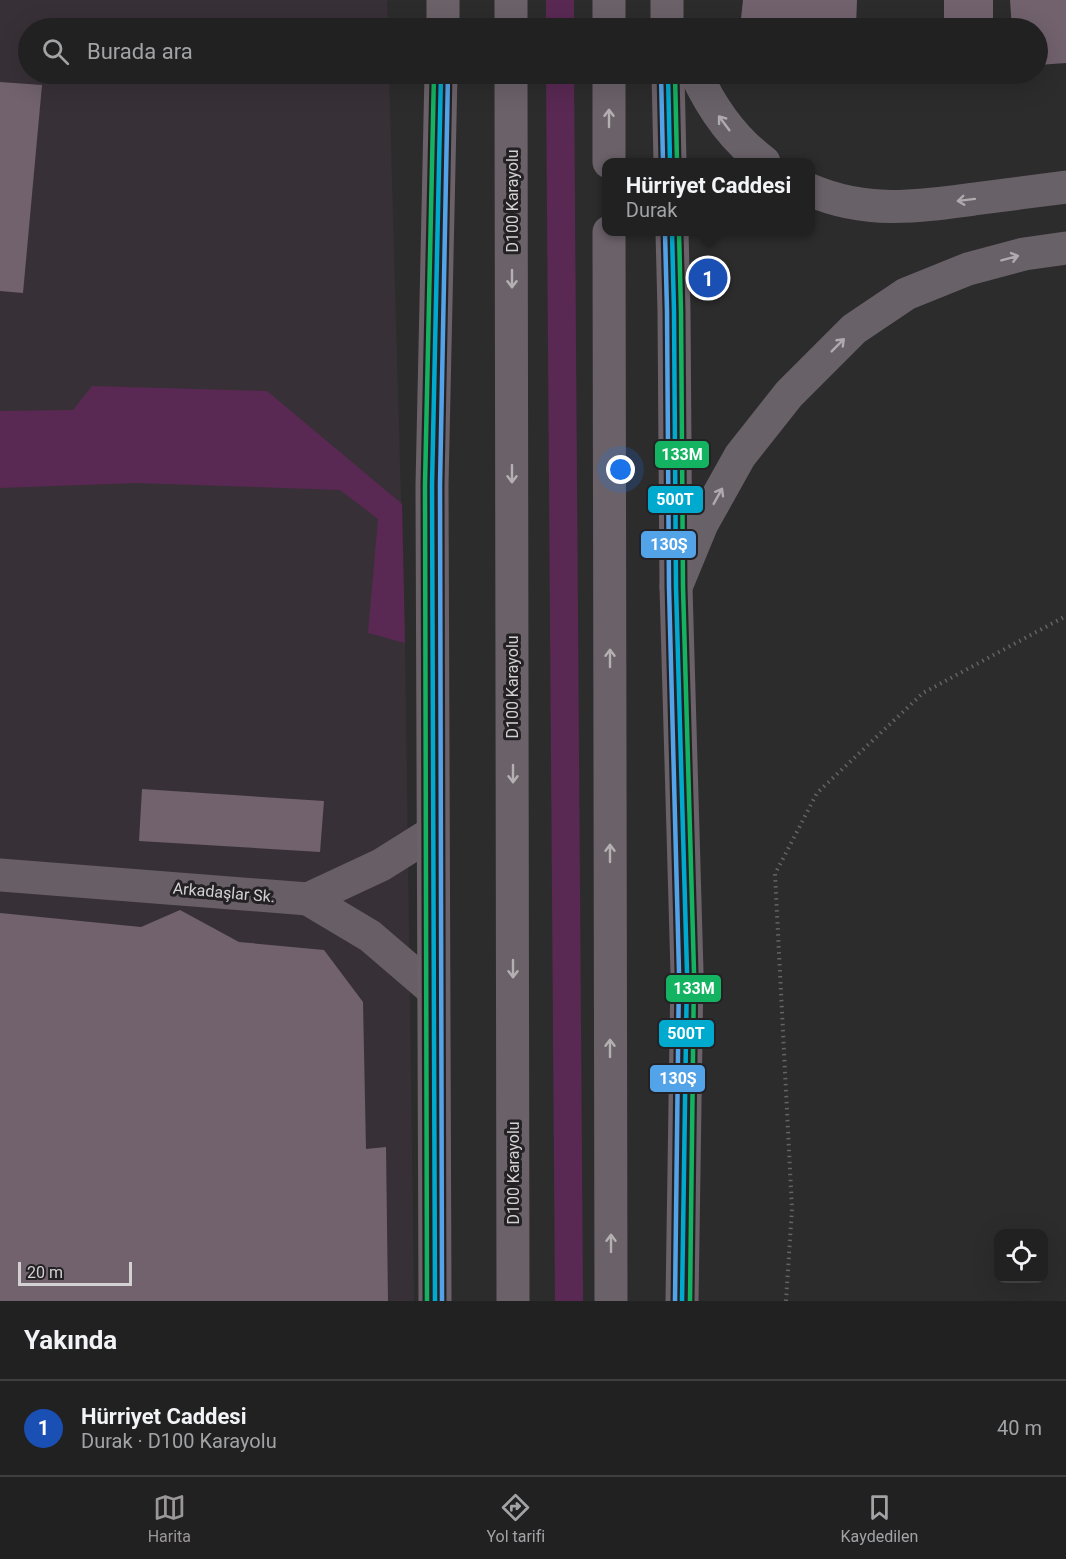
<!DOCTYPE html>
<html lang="tr">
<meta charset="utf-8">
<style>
body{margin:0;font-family:Roboto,sans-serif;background:#2e2e2f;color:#f1f3f6}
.controls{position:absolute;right:18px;bottom:18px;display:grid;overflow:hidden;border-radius:12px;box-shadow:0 6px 24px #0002}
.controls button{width:54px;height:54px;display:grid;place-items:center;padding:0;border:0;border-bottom:2px solid #3f3e40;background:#222122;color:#f1f3f6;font:30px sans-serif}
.scale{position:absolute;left:18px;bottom:15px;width:114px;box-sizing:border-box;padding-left:6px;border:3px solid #d3d1d2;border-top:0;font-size:16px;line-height:21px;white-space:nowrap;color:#d3d1d2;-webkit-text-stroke:4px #242124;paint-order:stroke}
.you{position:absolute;left:621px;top:470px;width:21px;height:21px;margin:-15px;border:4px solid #fff;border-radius:50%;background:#1a73e8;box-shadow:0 0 0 9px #1a73e833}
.badge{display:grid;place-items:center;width:39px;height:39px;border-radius:50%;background:#999798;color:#fff;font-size:20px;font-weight:700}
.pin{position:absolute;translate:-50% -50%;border:3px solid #fff;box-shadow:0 2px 6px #0006}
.popup{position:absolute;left:602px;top:158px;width:213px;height:78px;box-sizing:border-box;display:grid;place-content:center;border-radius:12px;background:#222122;filter:drop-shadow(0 2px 4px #0005);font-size:20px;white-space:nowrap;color:#a2a3a5}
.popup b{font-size:22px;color:#f1f3f6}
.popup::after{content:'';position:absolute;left:50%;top:100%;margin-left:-12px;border:12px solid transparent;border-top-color:#222122}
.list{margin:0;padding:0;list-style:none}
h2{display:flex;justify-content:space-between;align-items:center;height:78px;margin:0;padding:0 24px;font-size:26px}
h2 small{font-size:20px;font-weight:400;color:#a2a3a5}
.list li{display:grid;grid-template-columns:39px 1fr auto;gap:18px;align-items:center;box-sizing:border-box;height:96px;padding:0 24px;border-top:2px solid #3f3e40}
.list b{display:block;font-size:22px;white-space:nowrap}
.list p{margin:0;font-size:20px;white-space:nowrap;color:#a2a3a5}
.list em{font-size:20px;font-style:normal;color:#a2a3a5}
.icon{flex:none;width:33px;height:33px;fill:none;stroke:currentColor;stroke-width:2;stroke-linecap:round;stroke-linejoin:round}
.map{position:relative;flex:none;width:1066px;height:1301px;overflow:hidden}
.search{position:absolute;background:#222122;box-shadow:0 6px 24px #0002;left:18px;right:18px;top:18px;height:66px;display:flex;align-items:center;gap:15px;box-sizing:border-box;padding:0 21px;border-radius:33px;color:#a2a3a5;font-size:22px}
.sheet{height:174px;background:#222122}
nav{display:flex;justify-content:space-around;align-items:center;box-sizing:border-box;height:84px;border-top:2px solid #3f3e40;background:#222122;font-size:16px;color:#a2a3a5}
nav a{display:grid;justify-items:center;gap:3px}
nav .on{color:#999798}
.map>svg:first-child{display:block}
.built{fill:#383037}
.green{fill:#592953}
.building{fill:#71626e}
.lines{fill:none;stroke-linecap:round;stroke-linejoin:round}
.path{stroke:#666265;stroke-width:4;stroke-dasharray:1.5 4.5;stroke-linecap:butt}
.minor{stroke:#685f66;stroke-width:33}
.tertiary{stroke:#685f66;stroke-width:33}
.secondary{stroke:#696168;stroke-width:33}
.trunk{stroke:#6b6269;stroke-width:33}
.bus-1-casing{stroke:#242124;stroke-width:9}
.bus-2-casing{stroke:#242124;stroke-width:9}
.bus-3-casing{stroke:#242124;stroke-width:9}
.bus-1{stroke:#00a9ce;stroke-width:4.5}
.bus-2{stroke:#53a3e8;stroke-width:4.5}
.bus-3{stroke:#13b361;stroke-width:4.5}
.oneway{stroke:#b4b0b2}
.oneway2{stroke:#aeaaad}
.labels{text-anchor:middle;stroke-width:6;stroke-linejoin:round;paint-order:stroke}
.street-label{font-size:16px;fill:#d3d1d2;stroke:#242124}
.line-badge{stroke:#242124;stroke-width:2}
.badge-label{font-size:16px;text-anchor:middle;font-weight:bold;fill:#fff}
</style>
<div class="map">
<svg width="1066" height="1301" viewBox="0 0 1066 1301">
<rect width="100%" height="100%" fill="#2d2c2d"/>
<path class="built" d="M0,0H387L388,28H28V74H389L405,643L414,1301H0Z"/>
<g class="green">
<rect x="546" y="0" width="28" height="28"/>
<path d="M546,74H574L583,1301H555Z"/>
<path d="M92,386L267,391L402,504L405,643L368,633L378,519L340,490L136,483L0,488V411L73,410Z"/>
</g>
<g class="building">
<path d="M743,0H857L856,28H740Z"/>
<rect x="944" y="0" width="49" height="28"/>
<path d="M1010,0H1066V63L1038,65V28H1012Z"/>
<path d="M0,82L42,85L23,293L0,291Z"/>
<path d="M142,789L324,801L320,852L139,841Z"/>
<path d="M180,910L239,942L324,950L363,1002L366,1149L386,1147L388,1301H0V913L141,927Z"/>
</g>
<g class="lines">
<path class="path" d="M786,1301L792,1209L775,874L817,793L923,693L1066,616"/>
<path class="minor" d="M308,899L370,936L433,990"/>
<path class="tertiary" d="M0,875L308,899L381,865L432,833"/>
<g class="secondary">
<path d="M696,74C712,109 733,139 764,162"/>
<path d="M810,190C866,214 916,207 974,199C1005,195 1035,191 1066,187"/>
<path d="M676,587L702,524L740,456L789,394L854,329L906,294L968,269L1024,254L1066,248"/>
</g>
<g class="trunk">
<path d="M511,0V28"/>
<path d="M609,0V28"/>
<path d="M667,0V28"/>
<path d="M443,28V0"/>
<path d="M511,74L513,1301"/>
<path d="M609,74V162"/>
<path d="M668,74L670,162"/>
<path d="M609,232L611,1301"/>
<path d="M672,232L674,311L676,587L687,972L682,1301"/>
<path d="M435,1301L432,485L441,74"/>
</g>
<g class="bus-1-casing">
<g id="bus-1">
<path d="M668,74L670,162"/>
<path d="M672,232L674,311L676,587L687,972L682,1301"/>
<path d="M435,1301L432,485L441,74"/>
</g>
</g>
<g class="bus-2-casing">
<g id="bus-2">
<path d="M661,74L663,162"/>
<path d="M665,232L667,311L669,587L679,972L675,1301"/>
<path d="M442,1301L440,485L448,74"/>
</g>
</g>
<g class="bus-3-casing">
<g id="bus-3">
<path d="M675,74L677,162"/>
<path d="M679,232L681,311L683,587L694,972L690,1301"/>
<path d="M427,1301L425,485L434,74"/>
</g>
</g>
<use href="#bus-1" class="bus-1"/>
<use href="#bus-2" class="bus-2"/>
<use href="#bus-3" class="bus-3"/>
</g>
<defs><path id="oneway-shaft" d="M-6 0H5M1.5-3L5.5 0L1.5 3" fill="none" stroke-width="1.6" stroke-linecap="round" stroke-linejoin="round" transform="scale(1.5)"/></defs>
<g class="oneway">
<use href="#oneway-shaft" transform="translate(609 118) rotate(-90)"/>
<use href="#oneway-shaft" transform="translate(512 279) rotate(90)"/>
<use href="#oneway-shaft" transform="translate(512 474) rotate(90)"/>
<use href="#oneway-shaft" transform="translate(610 658) rotate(-90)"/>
<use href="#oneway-shaft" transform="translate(513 774) rotate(90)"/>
<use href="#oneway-shaft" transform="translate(610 853) rotate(-90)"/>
<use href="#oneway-shaft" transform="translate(513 969) rotate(90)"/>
<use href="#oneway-shaft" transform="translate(610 1048) rotate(-90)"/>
<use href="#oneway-shaft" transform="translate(611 1243) rotate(-90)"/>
</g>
<g class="oneway2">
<use href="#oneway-shaft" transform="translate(724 123) rotate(-127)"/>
<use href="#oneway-shaft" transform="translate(966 200) rotate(173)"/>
<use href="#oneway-shaft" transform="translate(1010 258) rotate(-15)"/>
<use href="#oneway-shaft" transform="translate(838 345) rotate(-45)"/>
<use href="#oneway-shaft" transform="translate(718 496) rotate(-61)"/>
</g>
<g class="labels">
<g class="street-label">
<text transform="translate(512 201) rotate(-90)" y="6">D100 Karayolu</text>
<text transform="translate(512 687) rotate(-90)" y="6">D100 Karayolu</text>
<text transform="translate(224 892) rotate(5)" y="6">Arkadaşlar Sk.</text>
<text transform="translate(513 1173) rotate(-90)" y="6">D100 Karayolu</text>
</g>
</g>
<g class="line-badge">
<rect x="654" y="440" width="56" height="29" rx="6" fill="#13b361"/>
<rect x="647" y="485" width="57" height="29" rx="6" fill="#00a9ce"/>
<rect x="640" y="530" width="57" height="29" rx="6" fill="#53a3e8"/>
<rect x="665" y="974" width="57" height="29" rx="6" fill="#13b361"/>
<rect x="658" y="1019" width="57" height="29" rx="6" fill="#00a9ce"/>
<rect x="649" y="1064" width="57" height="29" rx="6" fill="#53a3e8"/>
</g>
<g class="badge-label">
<text x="682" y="460">133M</text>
<text x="675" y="505">500T</text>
<text x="669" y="550">130Ş</text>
<text x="694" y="994">133M</text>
<text x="686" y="1039">500T</text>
<text x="678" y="1084">130Ş</text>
</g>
</svg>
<div class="controls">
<button><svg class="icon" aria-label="locate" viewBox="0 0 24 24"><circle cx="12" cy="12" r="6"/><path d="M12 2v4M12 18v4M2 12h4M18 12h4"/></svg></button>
</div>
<div class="scale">20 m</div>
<div class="you"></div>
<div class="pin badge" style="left:708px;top:278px;background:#1a4fb4">1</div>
<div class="popup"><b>Hürriyet Caddesi</b>Durak</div>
<div class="search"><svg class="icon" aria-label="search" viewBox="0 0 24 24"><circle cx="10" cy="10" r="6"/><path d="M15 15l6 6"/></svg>Burada ara</div>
</div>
<section class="sheet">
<h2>Yakında<small></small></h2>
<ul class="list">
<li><span class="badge" style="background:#1a4fb4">1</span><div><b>Hürriyet Caddesi</b><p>Durak · D100 Karayolu</p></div><em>40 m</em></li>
</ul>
</section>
<nav>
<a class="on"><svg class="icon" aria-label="map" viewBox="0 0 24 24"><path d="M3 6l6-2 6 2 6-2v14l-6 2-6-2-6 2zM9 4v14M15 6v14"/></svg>Harita</a>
<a><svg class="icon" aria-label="directions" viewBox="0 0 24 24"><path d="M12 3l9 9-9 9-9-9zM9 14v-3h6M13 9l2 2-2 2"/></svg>Yol tarifi</a>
<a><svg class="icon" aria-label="saved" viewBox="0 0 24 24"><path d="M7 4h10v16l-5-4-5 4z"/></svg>Kaydedilen</a>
</nav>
